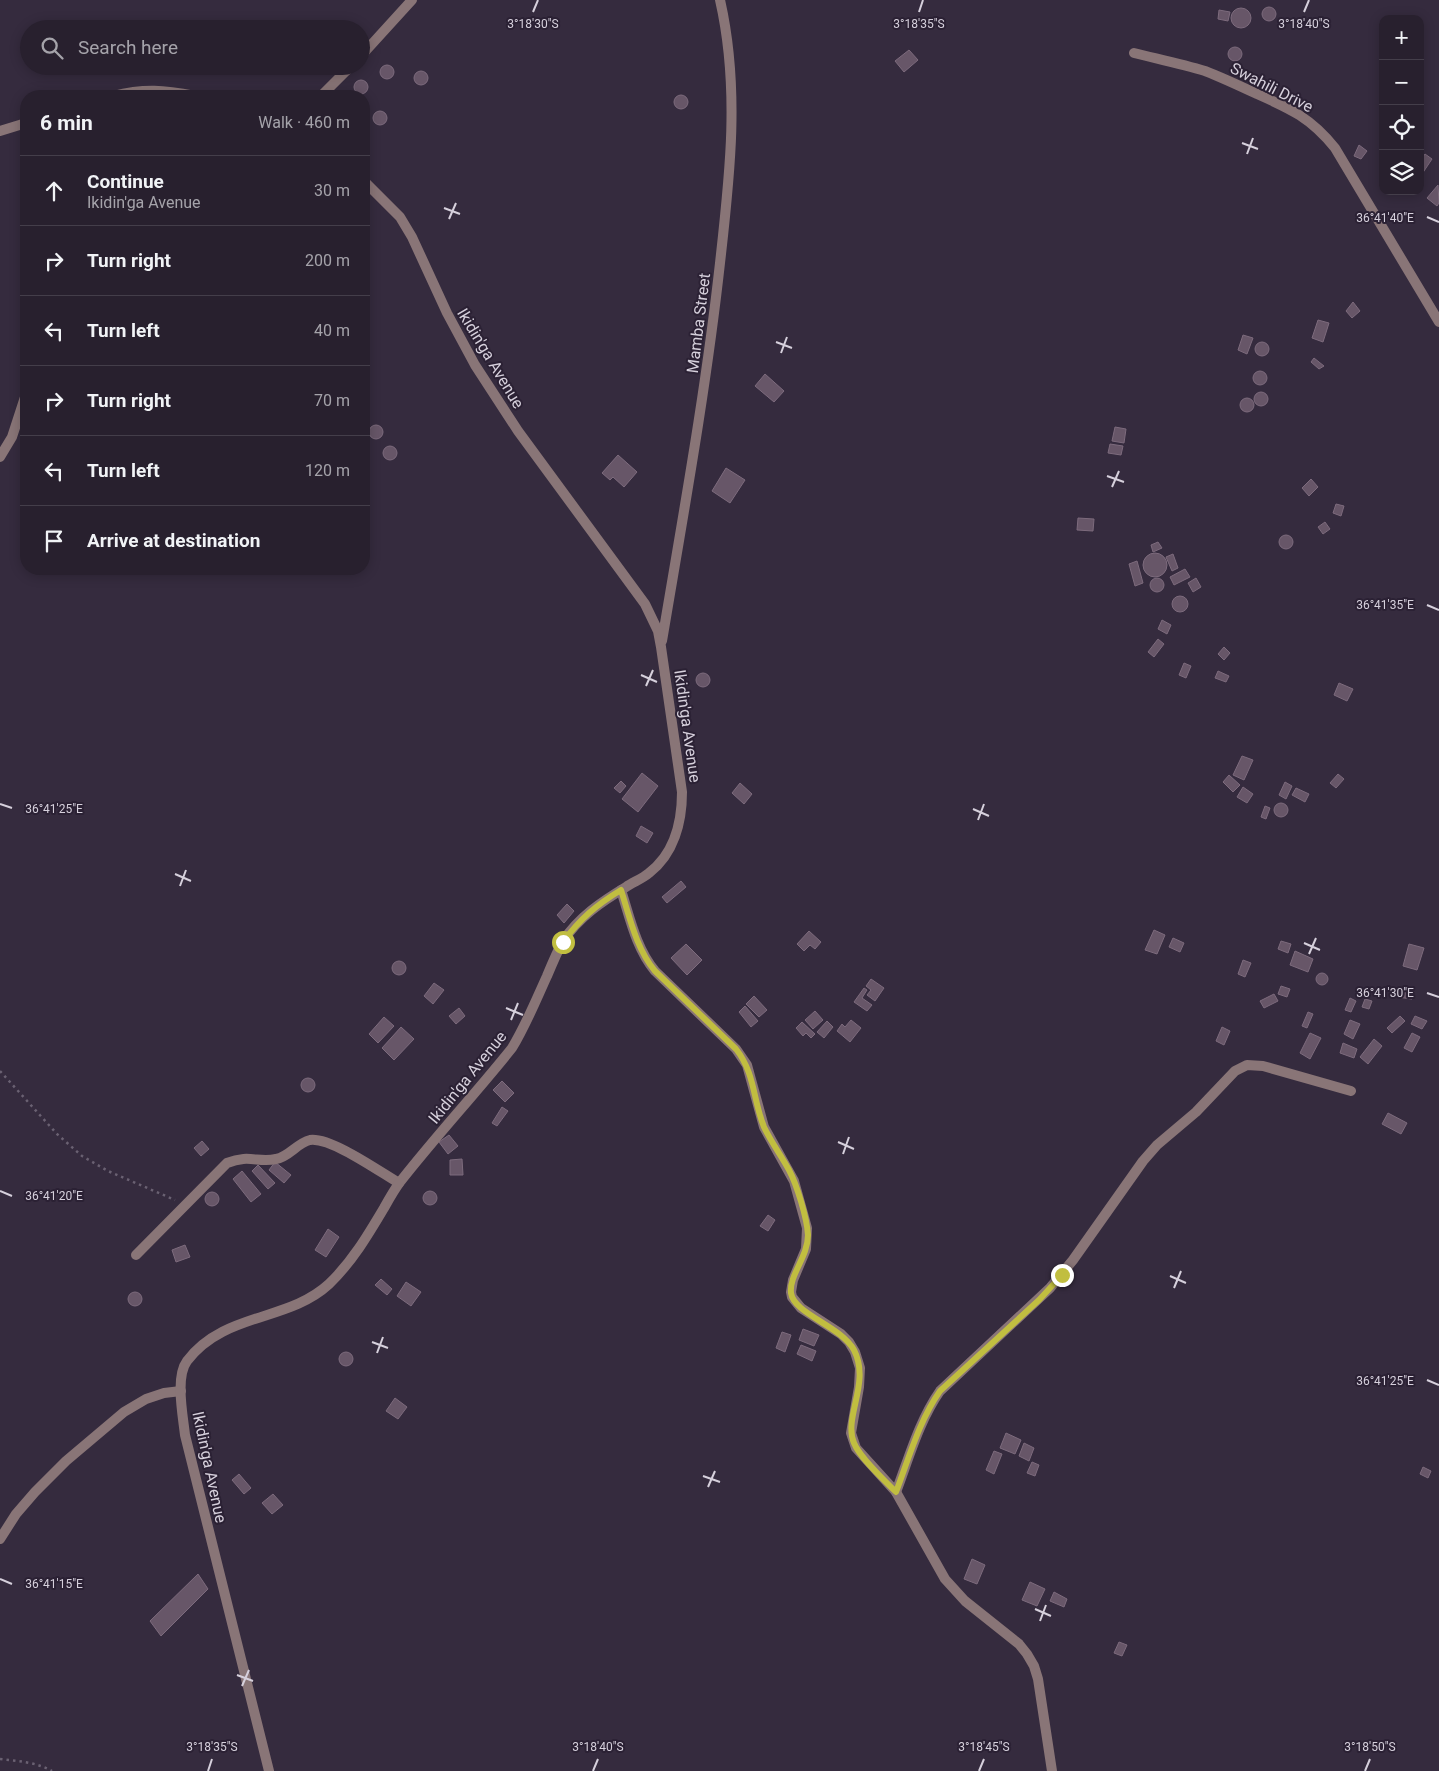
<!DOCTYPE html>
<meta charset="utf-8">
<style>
body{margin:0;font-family:Roboto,sans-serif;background:#342d3a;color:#f1f3f6}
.controls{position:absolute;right:15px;top:15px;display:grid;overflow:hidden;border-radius:10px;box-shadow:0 2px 12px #0003}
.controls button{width:45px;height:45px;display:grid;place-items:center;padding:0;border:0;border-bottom:1px solid #443e4a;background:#28202e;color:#f1f3f6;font:25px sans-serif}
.stop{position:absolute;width:15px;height:15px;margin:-11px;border:4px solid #c1be40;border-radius:50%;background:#fff}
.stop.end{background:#c1be40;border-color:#fff;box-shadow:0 1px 5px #0008}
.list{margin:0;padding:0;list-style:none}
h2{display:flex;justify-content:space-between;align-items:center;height:65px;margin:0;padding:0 20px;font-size:21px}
h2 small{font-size:16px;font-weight:400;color:#a5a3aa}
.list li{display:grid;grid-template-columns:32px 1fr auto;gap:15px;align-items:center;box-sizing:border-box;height:70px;padding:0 20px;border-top:1px solid #443e4a}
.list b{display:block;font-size:19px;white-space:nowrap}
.list p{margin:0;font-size:16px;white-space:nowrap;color:#a5a3aa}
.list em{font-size:16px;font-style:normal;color:#a5a3aa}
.icon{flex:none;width:28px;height:28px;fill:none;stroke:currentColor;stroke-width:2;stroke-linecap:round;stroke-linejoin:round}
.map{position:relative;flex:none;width:1439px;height:1771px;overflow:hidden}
.search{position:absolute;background:#28202e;box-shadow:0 2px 12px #0003;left:20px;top:20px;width:350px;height:55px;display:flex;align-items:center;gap:12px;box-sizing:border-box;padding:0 18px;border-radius:28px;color:#a5a3aa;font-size:19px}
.panel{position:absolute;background:#28202e;box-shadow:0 2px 12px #0003;left:20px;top:90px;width:350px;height:485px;border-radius:20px}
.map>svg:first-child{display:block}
.building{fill:#675668;stroke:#7d6b7d}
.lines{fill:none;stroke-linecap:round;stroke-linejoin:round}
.path{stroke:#6a6172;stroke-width:2.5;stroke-dasharray:2.5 4;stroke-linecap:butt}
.minor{stroke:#897577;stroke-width:10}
.route{stroke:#c1be40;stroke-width:6}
.ticks{fill:none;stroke:#d6d0dc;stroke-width:2}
.labels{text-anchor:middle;stroke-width:4;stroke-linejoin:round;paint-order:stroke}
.street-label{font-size:16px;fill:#d6d0dc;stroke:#2b2134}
.ticks-label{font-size:12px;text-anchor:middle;fill:#d6d0dc;stroke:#2b2134;stroke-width:4;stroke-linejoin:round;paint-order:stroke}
</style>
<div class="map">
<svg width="1439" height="1771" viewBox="0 0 1439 1771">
<rect width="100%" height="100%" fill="#352b3e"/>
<g class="building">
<circle cx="1269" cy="14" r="7"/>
<circle cx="1241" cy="18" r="10"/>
<path d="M1219,10L1230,12L1228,21L1218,19Z"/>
<circle cx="1235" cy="54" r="7"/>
<path d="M909,50L918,60L904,72L895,61Z"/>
<circle cx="387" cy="72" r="7"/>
<circle cx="421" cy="78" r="7"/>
<circle cx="361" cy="87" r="7"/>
<circle cx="681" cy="102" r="7"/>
<circle cx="380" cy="118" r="7"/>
<path d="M1359,145L1367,151L1361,159L1354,156Z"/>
<path d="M1425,154L1432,159L1422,174L1420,173V161Z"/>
<path d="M1438,185L1439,203L1437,206L1427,198Z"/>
<path d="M1353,302L1360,311L1352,318L1346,311Z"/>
<path d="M1318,320L1329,323L1323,342L1312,338Z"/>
<path d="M1243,335L1253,338L1247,354L1238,350Z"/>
<circle cx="1262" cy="349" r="7"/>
<path d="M1314,358L1324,366L1319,369L1311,362Z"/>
<circle cx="1260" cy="378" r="7"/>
<path d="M765,374L784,391L774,402L755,386Z"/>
<circle cx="1261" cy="399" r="7"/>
<circle cx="1247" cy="405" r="7"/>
<circle cx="376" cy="432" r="7"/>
<path d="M1115,427L1126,429L1124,443L1112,441Z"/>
<path d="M1110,444L1123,446L1121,455L1108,453Z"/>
<circle cx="390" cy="453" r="7"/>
<path d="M618,455L637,472L624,487L613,477L610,480L602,473Z"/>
<path d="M726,468L745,480L730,503L712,491Z"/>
<path d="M1311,479L1318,487L1309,496L1302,488Z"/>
<path d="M1336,504L1344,506L1341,516L1333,513Z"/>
<path d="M1078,518L1094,519L1093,531L1077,530Z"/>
<path d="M1325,522L1330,529L1323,534L1318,527Z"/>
<circle cx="1286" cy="542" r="7"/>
<path d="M1158,542L1162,548L1153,552L1151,545Z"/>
<circle cx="1155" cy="565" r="12"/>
<path d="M1173,554L1178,568L1172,571L1166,557Z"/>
<path d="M1137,561L1143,583L1135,586L1129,564Z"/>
<path d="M1185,569L1190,577L1174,585L1170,577Z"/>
<circle cx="1157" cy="585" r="7"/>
<path d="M1196,578L1201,587L1193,592L1188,583Z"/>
<circle cx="1180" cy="604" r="8"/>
<path d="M1162,620L1171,625L1167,634L1158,629Z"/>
<path d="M1158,639L1164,644L1154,657L1148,652Z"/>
<path d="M1224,647L1230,653L1224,660L1218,654Z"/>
<path d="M1184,663L1191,666L1186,678L1179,675Z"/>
<path d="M1218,671L1229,676L1226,682L1215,678Z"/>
<circle cx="703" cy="680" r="7"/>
<path d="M1339,683L1353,689L1347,701L1334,695Z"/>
<path d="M1242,756L1253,760L1244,780L1233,775Z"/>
<path d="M642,773L658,786L638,812L622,799Z"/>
<path d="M1338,774L1344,779L1336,788L1330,783Z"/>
<path d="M1229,775L1240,785L1233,792L1223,782Z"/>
<path d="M621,781L626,786L620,793L614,788Z"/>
<path d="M1285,782L1292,786L1286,799L1279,795Z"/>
<path d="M740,783L752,794L744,804L732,793Z"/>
<path d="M1243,787L1253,794L1247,803L1237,797Z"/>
<path d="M1296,788L1309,794L1305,802L1292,795Z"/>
<circle cx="1281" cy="810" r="7"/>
<path d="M1265,806L1270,808L1266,819L1261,817Z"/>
<path d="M641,826L653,833L647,843L636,836Z"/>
<path d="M681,881L686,887L667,903L662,897Z"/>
<path d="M567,904L574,911L564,923L557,915Z"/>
<path d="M1154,930L1165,935L1157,954L1145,950Z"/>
<path d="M809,931L821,942L815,949L810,945L804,951L797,944Z"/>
<path d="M1173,938L1184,943L1180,952L1169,947Z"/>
<path d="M1281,941L1291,944L1288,953L1278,949Z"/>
<path d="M686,944L702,960L687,975L671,958Z"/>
<path d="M1409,944L1424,948L1417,970L1403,966Z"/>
<path d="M1295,951L1313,959L1308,972L1290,965Z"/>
<path d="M1243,960L1251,963L1245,977L1238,974Z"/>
<circle cx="399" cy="968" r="7"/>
<circle cx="1322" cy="979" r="6"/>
<path d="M871,979L884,988L875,1001L867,995L871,990L866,986Z"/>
<path d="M434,983L444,990L433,1004L424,996Z"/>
<path d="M1281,986L1290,989L1287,997L1278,994Z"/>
<path d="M864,988L867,990L862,998L872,1005L867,1011L854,1002Z"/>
<path d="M1398,989L1414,991L1412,999L1397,997Z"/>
<path d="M1274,994L1278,1001L1264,1008L1260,1001Z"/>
<path d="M754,996L767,1010L759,1017L746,1004Z"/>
<path d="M1350,998L1356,1001L1351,1012L1345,1010Z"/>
<path d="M1365,999L1372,1001L1369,1009L1362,1007Z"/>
<path d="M745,1006L758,1021L751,1027L739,1012Z"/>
<path d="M459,1008L465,1016L456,1024L449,1016Z"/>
<path d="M815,1011L823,1020L813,1029L805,1020Z"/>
<path d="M1308,1012L1313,1014L1307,1028L1302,1026Z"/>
<path d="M1400,1016L1405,1021L1392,1033L1387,1028Z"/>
<path d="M1415,1016L1427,1021L1422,1029L1411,1024Z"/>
<path d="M384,1017L394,1026L378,1043L369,1034Z"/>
<path d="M851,1020L861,1028L850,1042L837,1031L842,1024L845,1027Z"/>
<path d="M1350,1020L1360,1024L1353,1039L1344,1034Z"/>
<path d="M827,1021L833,1027L824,1038L817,1032Z"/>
<path d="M802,1022L815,1034L811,1038L806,1033L803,1036L796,1028Z"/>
<path d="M401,1027L414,1039L394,1060L382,1048Z"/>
<path d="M1222,1027L1230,1031L1224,1045L1216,1041Z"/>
<path d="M1310,1033L1321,1038L1310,1059L1300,1053Z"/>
<path d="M1412,1033L1420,1037L1412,1052L1404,1048Z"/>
<path d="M1374,1039L1382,1046L1368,1064L1360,1057Z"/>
<path d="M1343,1043L1357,1049L1354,1058L1340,1053Z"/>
<circle cx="308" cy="1085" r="7"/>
<path d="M502,1081L514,1093L505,1102L493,1090Z"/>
<path d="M502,1107L508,1111L497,1126L492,1123Z"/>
<path d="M1388,1113L1407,1123L1401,1134L1382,1124Z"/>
<path d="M449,1135L458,1146L448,1154L439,1142Z"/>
<path d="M202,1141L209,1149L201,1156L194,1148Z"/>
<path d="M462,1159L463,1175H450V1160Z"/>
<path d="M275,1162L291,1175L284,1183L269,1170Z"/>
<path d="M258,1165L275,1183L268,1189L252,1171Z"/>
<path d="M242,1171L261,1194L251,1202L233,1179Z"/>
<circle cx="430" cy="1198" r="7"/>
<circle cx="212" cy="1199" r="7"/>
<path d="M768,1215L775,1220L768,1231L760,1226Z"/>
<path d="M328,1229L339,1237L326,1257L315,1250Z"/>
<path d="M185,1245L190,1257L176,1262L172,1250Z"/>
<path d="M381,1279L392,1289L387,1295L375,1285Z"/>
<path d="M406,1282L421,1292L411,1306L397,1296Z"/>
<circle cx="135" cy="1299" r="7"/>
<path d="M803,1329L819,1335L814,1346L799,1340Z"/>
<path d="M782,1332L791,1335L785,1352L776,1348Z"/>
<path d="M801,1345L816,1351L812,1361L797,1354Z"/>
<circle cx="346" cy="1359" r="7"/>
<path d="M395,1398L407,1407L398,1419L386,1411Z"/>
<path d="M1006,1433L1021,1440L1015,1454L1000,1448Z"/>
<path d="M1024,1443L1034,1448L1029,1461L1019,1456Z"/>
<path d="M994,1451L1002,1454L994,1474L986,1470Z"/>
<path d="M1032,1462L1039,1465L1035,1476L1027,1473Z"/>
<path d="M1423,1467L1431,1471L1428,1478L1420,1474Z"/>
<path d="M239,1474L251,1488L244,1494L232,1480Z"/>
<path d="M273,1494L283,1505L272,1514L262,1503Z"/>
<path d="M972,1559L985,1565L977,1584L964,1579Z"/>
<path d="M198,1574L208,1589L161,1636L150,1621Z"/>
<path d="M1030,1582L1045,1589L1037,1606L1022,1600Z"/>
<path d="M1054,1592L1067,1599L1064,1607L1050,1601Z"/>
<path d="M1119,1642L1127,1645L1122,1656L1114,1653Z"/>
</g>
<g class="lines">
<g class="path">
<path d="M0,1071L57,1134L82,1156L108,1171L175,1200"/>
<path d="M0,1759C18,1761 36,1762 52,1771"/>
</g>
<g class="minor">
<path d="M1134,53C1158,59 1182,64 1205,71C1223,78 1240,86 1257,94C1291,109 1311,118 1335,148L1439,322"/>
<path d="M361,56L412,0"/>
<path d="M113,96C145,88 164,90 195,96"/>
<path d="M321,96L351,66"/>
<path d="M0,131L26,123"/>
<path d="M0,457L12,437L26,394"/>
<path d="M662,641C683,516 706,390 720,263C730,175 740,88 720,0"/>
<path d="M621,890C630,918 636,948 655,971L736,1049L747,1065L764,1127L794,1181L807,1228L806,1249L793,1280L791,1292L792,1297L801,1308L841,1334L849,1342L855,1352L860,1368L859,1387L851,1433L856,1448L896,1492L945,1579L965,1601L1019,1644L1027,1654L1034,1666L1038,1679L1052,1771"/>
<path d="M136,1255L227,1163C249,1154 258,1163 276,1159C289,1157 297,1143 310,1140C331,1137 380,1172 399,1183"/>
<path d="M896,1492C909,1458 919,1421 940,1391L1050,1288L1073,1260L1143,1161L1157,1145L1196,1112L1235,1071L1247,1065L1263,1066L1351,1091"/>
<path d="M0,1539L16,1514L35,1492L66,1461L124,1412L146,1399L164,1393L181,1391"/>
<path d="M269,1771L185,1435C183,1416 175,1377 187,1361C224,1312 288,1322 329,1284C352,1262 368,1235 384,1208C389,1199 394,1190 400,1182C436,1136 476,1093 512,1048C526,1025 536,1000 547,976C552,964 557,952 563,941C579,917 601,902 626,887C633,882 642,879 649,873C674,854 682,822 682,792L661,647L658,631L645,604L518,431L475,365L447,313L412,237L400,217L364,181"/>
</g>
</g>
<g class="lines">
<path class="route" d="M563,942C580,919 596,905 621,890C630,918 636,948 655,971L736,1049C755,1073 753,1100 764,1127C771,1142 781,1155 789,1170C797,1185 807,1218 808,1235C808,1257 789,1275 791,1293C794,1314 841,1326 854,1350C871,1383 843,1417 854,1443C860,1458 884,1480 896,1492C909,1458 919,1421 940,1391L1039,1300L1062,1275"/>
</g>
<path class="ticks" d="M533,12L538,0M919,12L923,0M1304,12L1309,0M1242,143L1258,149M1247,154L1253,138M444,208L460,214M1427,217L1439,222M449,219L456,203M776,342L792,348M781,353L787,337M1107,476L1124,482M1112,487L1119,471M1427,605L1439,610M641,675L657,682M646,686L653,670M0,804L12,808M973,809L989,816M978,820L984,804M175,874L191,881M180,886L186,870M1304,943L1320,950M1309,954L1316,938M1427,993L1439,997M506,1008L523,1015M511,1020L518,1003M838,1142L854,1149M843,1154L849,1137M0,1191L12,1196M1170,1276L1186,1283M1174,1288L1181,1271M372,1342L388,1348M377,1353L383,1337M1427,1380L1439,1385M703,1476L720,1482M708,1487L715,1471M0,1579L12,1584M1035,1609L1051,1616M1040,1621L1046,1605M237,1675L253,1681M242,1686L249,1670M208,1771L212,1759M593,1771L598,1759M979,1771L984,1759M1365,1771L1370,1759"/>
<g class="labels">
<g class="street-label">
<text transform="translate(1272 87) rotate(27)" y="6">Swahili Drive</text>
<text transform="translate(698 323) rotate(-83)" y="6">Mamba Street</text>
<text transform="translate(491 358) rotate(59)" y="6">Ikidin'ga Avenue</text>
<text transform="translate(688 726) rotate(82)" y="6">Ikidin'ga Avenue</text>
<text transform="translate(467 1077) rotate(-51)" y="6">Ikidin'ga Avenue</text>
<text transform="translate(210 1467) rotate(78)" y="6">Ikidin'ga Avenue</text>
</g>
</g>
<g class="ticks-label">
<text x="533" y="28">3°18'30"S</text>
<text x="919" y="28">3°18'35"S</text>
<text x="1304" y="28">3°18'40"S</text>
<text x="1385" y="222">36°41'40"E</text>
<text x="1385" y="609">36°41'35"E</text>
<text x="54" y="813">36°41'25"E</text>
<text x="1385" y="997">36°41'30"E</text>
<text x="54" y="1200">36°41'20"E</text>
<text x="1385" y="1385">36°41'25"E</text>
<text x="54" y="1588">36°41'15"E</text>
<text x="212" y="1751">3°18'35"S</text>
<text x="598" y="1751">3°18'40"S</text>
<text x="984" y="1751">3°18'45"S</text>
<text x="1370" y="1751">3°18'50"S</text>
</g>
</svg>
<div class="controls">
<button>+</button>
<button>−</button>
<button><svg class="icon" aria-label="locate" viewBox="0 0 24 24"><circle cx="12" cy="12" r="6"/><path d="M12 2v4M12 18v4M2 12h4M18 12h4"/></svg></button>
<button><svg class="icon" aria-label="layers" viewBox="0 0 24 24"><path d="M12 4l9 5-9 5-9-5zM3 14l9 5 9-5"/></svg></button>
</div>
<div class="stop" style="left:563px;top:942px"></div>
<div class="stop end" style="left:1062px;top:1275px"></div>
<div class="search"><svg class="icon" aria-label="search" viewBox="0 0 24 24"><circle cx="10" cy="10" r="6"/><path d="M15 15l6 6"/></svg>Search here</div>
<section class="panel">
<h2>6 min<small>Walk · 460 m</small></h2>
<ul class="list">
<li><svg class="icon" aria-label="ahead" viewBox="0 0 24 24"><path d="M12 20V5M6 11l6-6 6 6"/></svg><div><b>Continue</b><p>Ikidin'ga Avenue</p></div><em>30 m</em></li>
<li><svg class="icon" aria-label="right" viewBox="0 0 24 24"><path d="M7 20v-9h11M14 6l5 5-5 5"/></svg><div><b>Turn right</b></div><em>200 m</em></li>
<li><svg class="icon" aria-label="left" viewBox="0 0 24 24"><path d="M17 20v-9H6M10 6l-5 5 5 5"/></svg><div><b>Turn left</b></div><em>40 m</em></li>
<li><svg class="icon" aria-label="right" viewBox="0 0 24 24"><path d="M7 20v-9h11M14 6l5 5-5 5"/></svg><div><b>Turn right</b></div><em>70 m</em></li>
<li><svg class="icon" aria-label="left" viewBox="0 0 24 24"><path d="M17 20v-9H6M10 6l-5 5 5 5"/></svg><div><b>Turn left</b></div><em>120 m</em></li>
<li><svg class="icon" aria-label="arrive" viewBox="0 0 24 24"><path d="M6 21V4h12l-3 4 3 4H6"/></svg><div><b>Arrive at destination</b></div></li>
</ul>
</section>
</div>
